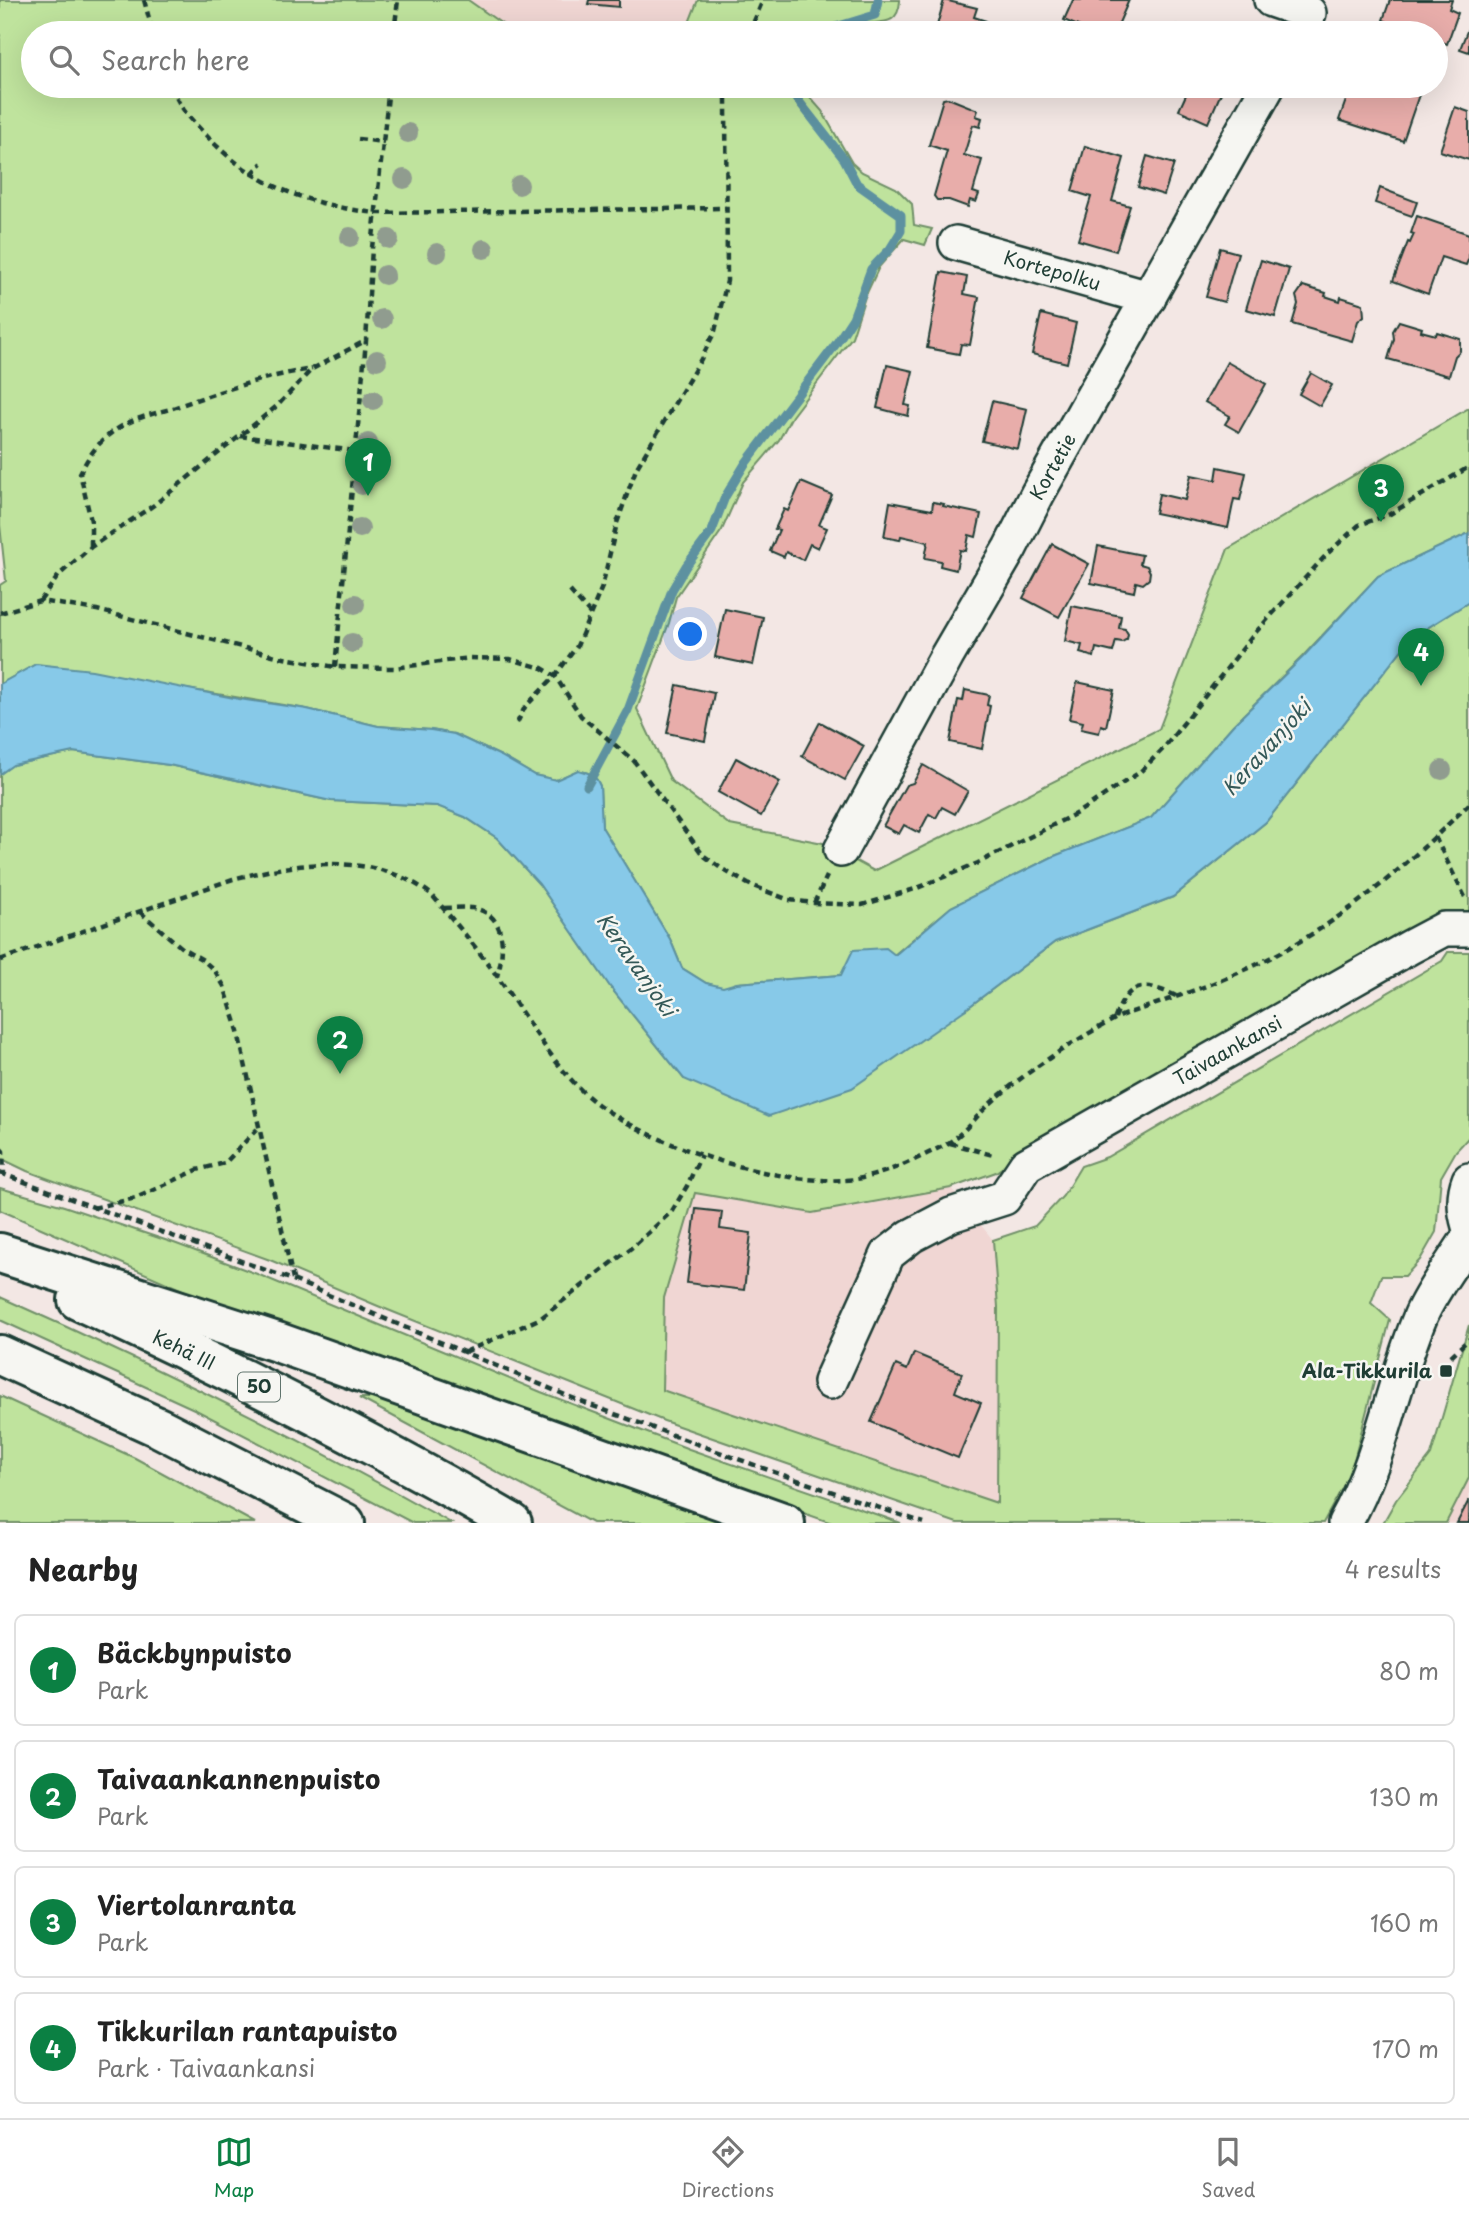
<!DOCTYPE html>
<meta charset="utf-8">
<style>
body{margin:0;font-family:"Playpen Sans",sans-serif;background:#f2f2f2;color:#222}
.you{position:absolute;left:691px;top:635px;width:24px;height:24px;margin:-18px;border:5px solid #fff;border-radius:50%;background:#1a73e8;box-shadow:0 0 0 10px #1a73e833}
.badge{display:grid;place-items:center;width:46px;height:46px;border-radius:50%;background:#0b8043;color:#fff;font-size:23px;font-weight:700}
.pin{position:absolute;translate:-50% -58px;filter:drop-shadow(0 2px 4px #0008)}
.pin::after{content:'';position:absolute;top:37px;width:24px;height:21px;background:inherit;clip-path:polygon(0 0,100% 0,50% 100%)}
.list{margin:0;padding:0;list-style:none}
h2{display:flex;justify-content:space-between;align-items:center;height:91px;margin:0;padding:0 28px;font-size:30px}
h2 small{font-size:23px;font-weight:400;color:#767676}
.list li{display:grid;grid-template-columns:46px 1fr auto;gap:21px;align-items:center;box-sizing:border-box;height:112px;margin:0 14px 14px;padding:0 14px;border:2px solid #e0e0e0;border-radius:10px}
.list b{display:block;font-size:26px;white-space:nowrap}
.list p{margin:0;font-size:23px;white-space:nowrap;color:#767676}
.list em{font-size:23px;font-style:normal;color:#767676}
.icon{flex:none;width:38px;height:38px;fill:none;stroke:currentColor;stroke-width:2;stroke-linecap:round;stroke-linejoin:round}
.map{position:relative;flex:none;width:1469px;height:1523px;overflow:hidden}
.search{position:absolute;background:#fff;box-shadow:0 7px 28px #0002;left:21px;right:21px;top:21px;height:77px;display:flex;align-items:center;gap:18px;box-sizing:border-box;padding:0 24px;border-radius:38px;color:#767676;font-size:26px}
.sheet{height:595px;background:#fff}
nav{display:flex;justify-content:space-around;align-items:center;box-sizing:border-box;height:98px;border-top:2px solid #e0e0e0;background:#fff;font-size:19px;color:#767676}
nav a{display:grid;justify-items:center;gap:4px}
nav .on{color:#0b8043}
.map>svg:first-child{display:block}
.built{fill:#f0d6d3}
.green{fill:#bfe39d;stroke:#6f9068;stroke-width:2}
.water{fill:#87c9e8;stroke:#5d91a0;stroke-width:2}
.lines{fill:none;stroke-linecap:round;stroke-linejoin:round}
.stream{stroke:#5d91a0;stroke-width:9}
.building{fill:#e8adaa;stroke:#1f3d34;stroke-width:2}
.minor-casing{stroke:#1f3d34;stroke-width:38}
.highway-casing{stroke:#1f3d34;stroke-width:44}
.path{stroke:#1f3d34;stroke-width:4.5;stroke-dasharray:7 5;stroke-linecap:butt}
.minor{stroke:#f6f6f2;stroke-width:33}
.highway{stroke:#f6f6f2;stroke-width:38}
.tree{fill:#909c8f}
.poi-dot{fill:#1f3d34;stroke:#f6f6f2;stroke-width:2.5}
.labels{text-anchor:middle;stroke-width:5;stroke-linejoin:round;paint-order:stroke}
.shield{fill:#f6f6f2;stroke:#60746d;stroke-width:2}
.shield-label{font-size:18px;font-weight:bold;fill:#1f3d34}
.street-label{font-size:19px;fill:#1f3d34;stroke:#f6f6f2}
.poi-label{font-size:19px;font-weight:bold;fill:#1f3d34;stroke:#f6f6f2;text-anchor:end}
.water-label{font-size:21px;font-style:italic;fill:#345958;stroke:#f6f6f2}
</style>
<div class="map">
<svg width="1469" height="1523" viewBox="0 0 1469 1523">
<rect width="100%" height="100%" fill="#f3e7e4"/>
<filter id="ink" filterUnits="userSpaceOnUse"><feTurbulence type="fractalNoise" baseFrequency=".0143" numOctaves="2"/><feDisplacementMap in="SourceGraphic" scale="14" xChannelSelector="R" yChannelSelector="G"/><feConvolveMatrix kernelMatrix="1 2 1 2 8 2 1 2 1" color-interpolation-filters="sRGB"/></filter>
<g filter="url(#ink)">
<g class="built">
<path d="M468,0H698L685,33H515Z"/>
<path d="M951,1188L993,1240L998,1307V1504L661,1390L664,1298L695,1193L774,1207L863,1205Z"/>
<path d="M1469,1478V1523H1446Z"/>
</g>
<g class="green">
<path d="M0,0H468L515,33H33V86H800L822,111L852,163L862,172L896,188L912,204L914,225L932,229L925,245L904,239L879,267L865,297L852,337L792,416L779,440L743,482L722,530L676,597L669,623L637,709L671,781L730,825L823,843L874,871L1159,729L1228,549L1469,408V533L1378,576L1302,657L1233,725L1151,818L1052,857L951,907L894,955L842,975L737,983L723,988L706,983L682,968L670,939L602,827L600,786L597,780L588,773L578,770L556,780L534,775L501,756L454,734L431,730L378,726L307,709L36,664L0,684V585L6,581L0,525Z"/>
<path d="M698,0H900V1C898,30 876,19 858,26C857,26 849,33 848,33H685Z"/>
<path d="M1469,602V911L1451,913L1049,1135L996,1172L951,1188L812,1213L695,1193L664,1298L662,1390L997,1503L998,1307L993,1240L1035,1226L1063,1196L1081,1166L1107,1157L1442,961L1448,952H1469V1137L1456,1151L1441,1177L1436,1232L1420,1260L1405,1276H1381L1371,1303L1390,1320L1351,1472L1323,1523H957L664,1421L378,1306L270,1260L27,1171L0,1158V774L12,765L73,752L169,765L331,801L438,806L465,817L497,838L539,884L611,988L684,1079L966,1009L1055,942L1173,897L1266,822L1411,638Z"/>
<path d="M0,1188L64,1206L174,1243L257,1274L541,1392L689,1449L901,1523H832L389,1368L226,1309L0,1210Z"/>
<path d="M0,1297C154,1365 305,1441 451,1523H413L194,1409L0,1320Z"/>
<path d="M1469,1325V1478L1446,1523H1383L1396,1500L1431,1455Z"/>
<path d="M0,1396L135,1458L255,1523H0Z"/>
<path d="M359,1398H375L739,1523H592Z"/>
</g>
<path class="water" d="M1469,533V602L1411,638L1266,822L1173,897L1055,942L966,1009L852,1088L769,1116L684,1079L611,988L539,884L497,838L465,817L437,806L331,801L169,765L73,752L13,765L0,774V684L36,664L92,670L239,699L307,709L378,726L431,730L454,734L501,756L534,775L556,780L578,770L588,773L597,780L600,786L602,827L670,939L682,968L706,983L723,987L737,983L841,975L853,950L886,948L895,955L951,907L1052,857L1151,818L1233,725L1303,657L1378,576Z"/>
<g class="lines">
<g class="stream">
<path d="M816,33L875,15L878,0"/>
<path d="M587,786L628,710L672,590L686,566L712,531L725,497L745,464L836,344L853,318L871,269L890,249L901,231V215L857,184L844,159L787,86"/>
</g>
</g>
<g class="building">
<path d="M589,0H619V7L588,4Z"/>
<path d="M944,0L977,8L974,17L986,21L982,33H935Z"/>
<path d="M1073,0H1129L1115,32L1117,33H1094L1064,20Z"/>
<path d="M1390,0H1452L1449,9L1458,13L1447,44L1436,40V33H1392L1395,25L1383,20Z"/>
<path d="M1177,25L1197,33H1174Z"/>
<path d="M1469,26V52L1460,49Z"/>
<path d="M1190,86H1224L1208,123L1179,110Z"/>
<path d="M1351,86H1422L1403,141L1339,120Z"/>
<path d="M948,98L978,110L976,116L982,118L980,127L973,125L964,155L982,160L973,192L979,194L976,202L970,200L968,207L949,200H937L934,196L947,151L929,145L943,99Z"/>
<path d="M1455,107L1469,112V160L1440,151Z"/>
<path d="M1085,146L1124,158L1112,201L1130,206L1116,251L1078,240L1091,197L1072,191Z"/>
<path d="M1147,156L1174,164L1164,195L1138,187Z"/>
<path d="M1380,188L1417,202L1412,216L1375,203Z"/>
<path d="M1417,216L1469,234V258L1466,265L1441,257L1428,294L1393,281L1408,242L1410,243L1414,234L1411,233Z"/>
<path d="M1220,248L1238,253L1224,302L1206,297Z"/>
<path d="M1261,260L1289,269L1275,317L1246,309Z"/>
<path d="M941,272L967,277L964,294L979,297L970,345L961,344L959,354L927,348Z"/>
<path d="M1303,286L1326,293L1325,296L1340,301L1341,297L1363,304L1364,316L1358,321L1352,341L1292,324L1298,304L1296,296Z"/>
<path d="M1041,314L1076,323L1067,363L1032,354Z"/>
<path d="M1399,321L1422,328L1421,331L1436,335L1437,332L1460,339V351L1455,356L1449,376L1388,359L1394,339L1393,331Z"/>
<path d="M1227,362L1266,384L1239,432L1225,424L1230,416L1205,402Z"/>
<path d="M887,365L913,371L905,405L910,406L908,416L877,408Z"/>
<path d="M1311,373L1332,385L1320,406L1299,394Z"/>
<path d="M992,401L1027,409L1018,449L982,441Z"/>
<path d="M1218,467L1246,473L1240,500L1234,499L1228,528L1155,513L1159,494L1185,500L1191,475L1216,480Z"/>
<path d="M801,482L832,495L819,525L827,528L818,548L810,544L803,560L786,552L784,557L770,551L779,530L775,529L784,509L788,511Z"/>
<path d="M890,502L932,510L933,502L944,504L943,506L981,514L976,537L969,535L966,551L960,550L956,570L940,566L941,561L925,558L928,542L901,536L900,540L884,537Z"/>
<path d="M1052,544L1089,564L1059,617L1023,598Z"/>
<path d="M1098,546L1142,555L1140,564L1147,566L1150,572L1149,579L1143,584L1136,582L1134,592L1091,583Z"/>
<path d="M1072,606L1121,616L1119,628L1125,629L1128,634L1127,639L1122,642L1116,641L1113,652L1096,648L1094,657L1080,653L1082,645L1065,641Z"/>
<path d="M725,609L763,617L753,665L715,657Z"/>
<path d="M1077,682L1114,690L1106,727L1101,725L1099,733L1081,729L1083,722L1069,719Z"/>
<path d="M677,685L714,693L705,741L667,733Z"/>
<path d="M965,690L989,695L987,705L990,706L982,749L950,742L958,700L963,701Z"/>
<path d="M820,722L864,746L845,780L802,756Z"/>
<path d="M736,758L780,782L761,816L718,792Z"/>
<path d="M923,765L968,791L955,814L942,807L936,818L929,814L919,833L904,825L899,834L883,826L906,785L913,783Z"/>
<path d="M696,1209L722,1212L720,1229L751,1233L744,1290L687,1283Z"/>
<path d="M914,1353L962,1373L955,1392L981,1403L958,1458L871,1422L896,1365L907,1370Z"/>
<path d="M1469,1500V1523H1457Z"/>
</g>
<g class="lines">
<g class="minor-casing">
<g id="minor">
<path d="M1271,0L1309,13"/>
<path id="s1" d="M956,243L1149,298"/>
<path id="s2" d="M841,850L947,656L1010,548L1038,493L1268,86"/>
<path d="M1469,1180C1463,1195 1464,1210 1469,1226"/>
<path id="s3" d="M830,1382L888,1254L911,1236L951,1215L1004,1198L1026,1165L1410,947L1444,929H1469"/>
<path d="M1345,1523C1382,1458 1392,1383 1421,1315C1433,1288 1453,1263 1469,1237"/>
</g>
</g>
<g class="highway-casing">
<g id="highway">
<path d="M0,1253L277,1342L785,1523"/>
<path id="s4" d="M78,1300C226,1368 371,1441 512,1523"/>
<path d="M0,1355L160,1428L345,1523"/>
</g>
</g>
<g class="path">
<path d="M144,0L153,33"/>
<path d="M394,33L398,0"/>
<path d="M749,33L763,0"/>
<path d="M171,86C180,108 188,116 204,133C252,185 308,205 376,213L726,208"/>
<path d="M358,139L384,142"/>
<path d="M252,174L262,163"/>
<path d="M240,436L355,451"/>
<path d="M91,546V521L80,473C90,453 102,437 122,426C137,417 157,413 173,408C218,392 264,376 312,369"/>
<path d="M570,591L592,616"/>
<path d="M40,601L59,575L91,547L154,505L277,406L312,369L365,341"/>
<path d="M0,613L40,601L97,610L284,658L335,667L394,668L470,658L510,659L542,668L555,676L581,716L634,761L703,855L722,869L748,884L789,900L814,903L862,905L915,889L978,863L1077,813L1140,772L1163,749L1255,633L1328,553L1359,525L1390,514L1469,467"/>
<path d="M335,667L366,341L372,248L389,86"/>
<path d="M517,723L525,707L555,676L577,646L602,587L617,523L636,469L701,359L715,331L727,281L726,98L731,86"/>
<path d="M1435,837L1466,899"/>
<path d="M814,903L827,876"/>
<path d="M444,908C453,908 463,907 472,908C507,913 505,951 497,976"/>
<path d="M140,912L182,948L203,960L215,971L224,986L236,1023L293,1279"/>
<path d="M0,960L233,879C298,862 373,851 431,894C454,921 478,949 499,979C524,1014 547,1055 578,1087C630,1142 788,1192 862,1178C891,1172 919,1158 945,1145C963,1135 977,1115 992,1102C1023,1074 1076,1039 1113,1020C1130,1011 1150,1007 1167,1000C1199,989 1231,977 1262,962C1344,921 1404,868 1469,804"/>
<path d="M1115,1018C1128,981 1144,981 1178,997"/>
<path d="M950,1143L996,1156"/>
<path d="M0,1148L3,1151L4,1174"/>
<path d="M0,1173L293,1280L582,1402L771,1471L924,1523"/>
<path d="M93,1208L136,1198L197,1170L225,1163L259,1127"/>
<path d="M465,1352L541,1318L635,1245L672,1211L687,1186L701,1155"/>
<path d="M1451,1356L1469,1339"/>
</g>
<use href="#minor" class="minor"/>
<use href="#highway" class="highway"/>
</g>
<g class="tree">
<circle cx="408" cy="133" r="10"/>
<circle cx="404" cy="179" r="10"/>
<circle cx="519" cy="185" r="10"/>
<circle cx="350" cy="237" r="10"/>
<circle cx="389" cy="239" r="10"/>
<circle cx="484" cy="249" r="10"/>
<circle cx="437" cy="253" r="10"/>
<circle cx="385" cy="275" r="10"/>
<circle cx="382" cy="319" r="10"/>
<circle cx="377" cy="360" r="10"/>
<circle cx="373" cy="400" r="10"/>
<circle cx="368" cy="443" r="10"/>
<circle cx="362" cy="485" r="10"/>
<circle cx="360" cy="528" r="10"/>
<circle cx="355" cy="604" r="10"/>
<circle cx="352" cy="643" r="10"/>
<circle cx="1442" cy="770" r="10"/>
</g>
</g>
<rect class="poi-dot" x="1439" y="1364" width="14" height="14" rx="3.5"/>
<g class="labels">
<rect class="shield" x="238" y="1372.5" width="42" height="29" rx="5"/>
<g class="shield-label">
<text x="259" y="1393">50</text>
</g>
<g class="street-label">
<text dy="7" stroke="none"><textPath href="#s1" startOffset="100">Kortepolku</textPath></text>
<text dy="7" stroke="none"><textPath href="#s2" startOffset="438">Kortetie</textPath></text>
<text dy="7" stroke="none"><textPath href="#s3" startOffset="542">Taivaankansi</textPath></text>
<text dy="7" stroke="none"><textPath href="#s4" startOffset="117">Kehä III</textPath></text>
</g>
<g class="poi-label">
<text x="1432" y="1378">Ala-Tikkurila</text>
</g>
<g class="water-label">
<text transform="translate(1267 748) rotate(-48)" y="7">Keravanjoki</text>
<text transform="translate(636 965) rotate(55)" y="7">Keravanjoki</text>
</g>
</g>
</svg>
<div class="you"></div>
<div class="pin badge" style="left:368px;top:496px">1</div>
<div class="pin badge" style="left:340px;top:1074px">2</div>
<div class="pin badge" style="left:1381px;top:522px">3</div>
<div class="pin badge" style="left:1421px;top:686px">4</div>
<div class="search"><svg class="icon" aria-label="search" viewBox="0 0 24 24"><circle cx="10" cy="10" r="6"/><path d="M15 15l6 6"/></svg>Search here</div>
</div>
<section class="sheet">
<h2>Nearby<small>4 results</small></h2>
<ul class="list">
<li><span class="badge">1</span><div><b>Bäckbynpuisto</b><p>Park</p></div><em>80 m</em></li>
<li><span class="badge">2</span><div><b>Taivaankannenpuisto</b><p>Park</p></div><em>130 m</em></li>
<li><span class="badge">3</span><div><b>Viertolanranta</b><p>Park</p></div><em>160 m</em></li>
<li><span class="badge">4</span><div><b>Tikkurilan rantapuisto</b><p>Park · Taivaankansi</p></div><em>170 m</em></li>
</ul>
</section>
<nav>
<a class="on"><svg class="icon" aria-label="map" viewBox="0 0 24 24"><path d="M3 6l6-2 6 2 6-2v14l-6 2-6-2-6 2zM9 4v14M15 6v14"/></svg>Map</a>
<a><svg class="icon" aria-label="directions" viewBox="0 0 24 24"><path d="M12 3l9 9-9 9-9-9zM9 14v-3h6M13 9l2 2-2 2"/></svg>Directions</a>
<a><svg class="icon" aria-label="saved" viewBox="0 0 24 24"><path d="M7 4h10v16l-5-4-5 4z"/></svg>Saved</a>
</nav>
